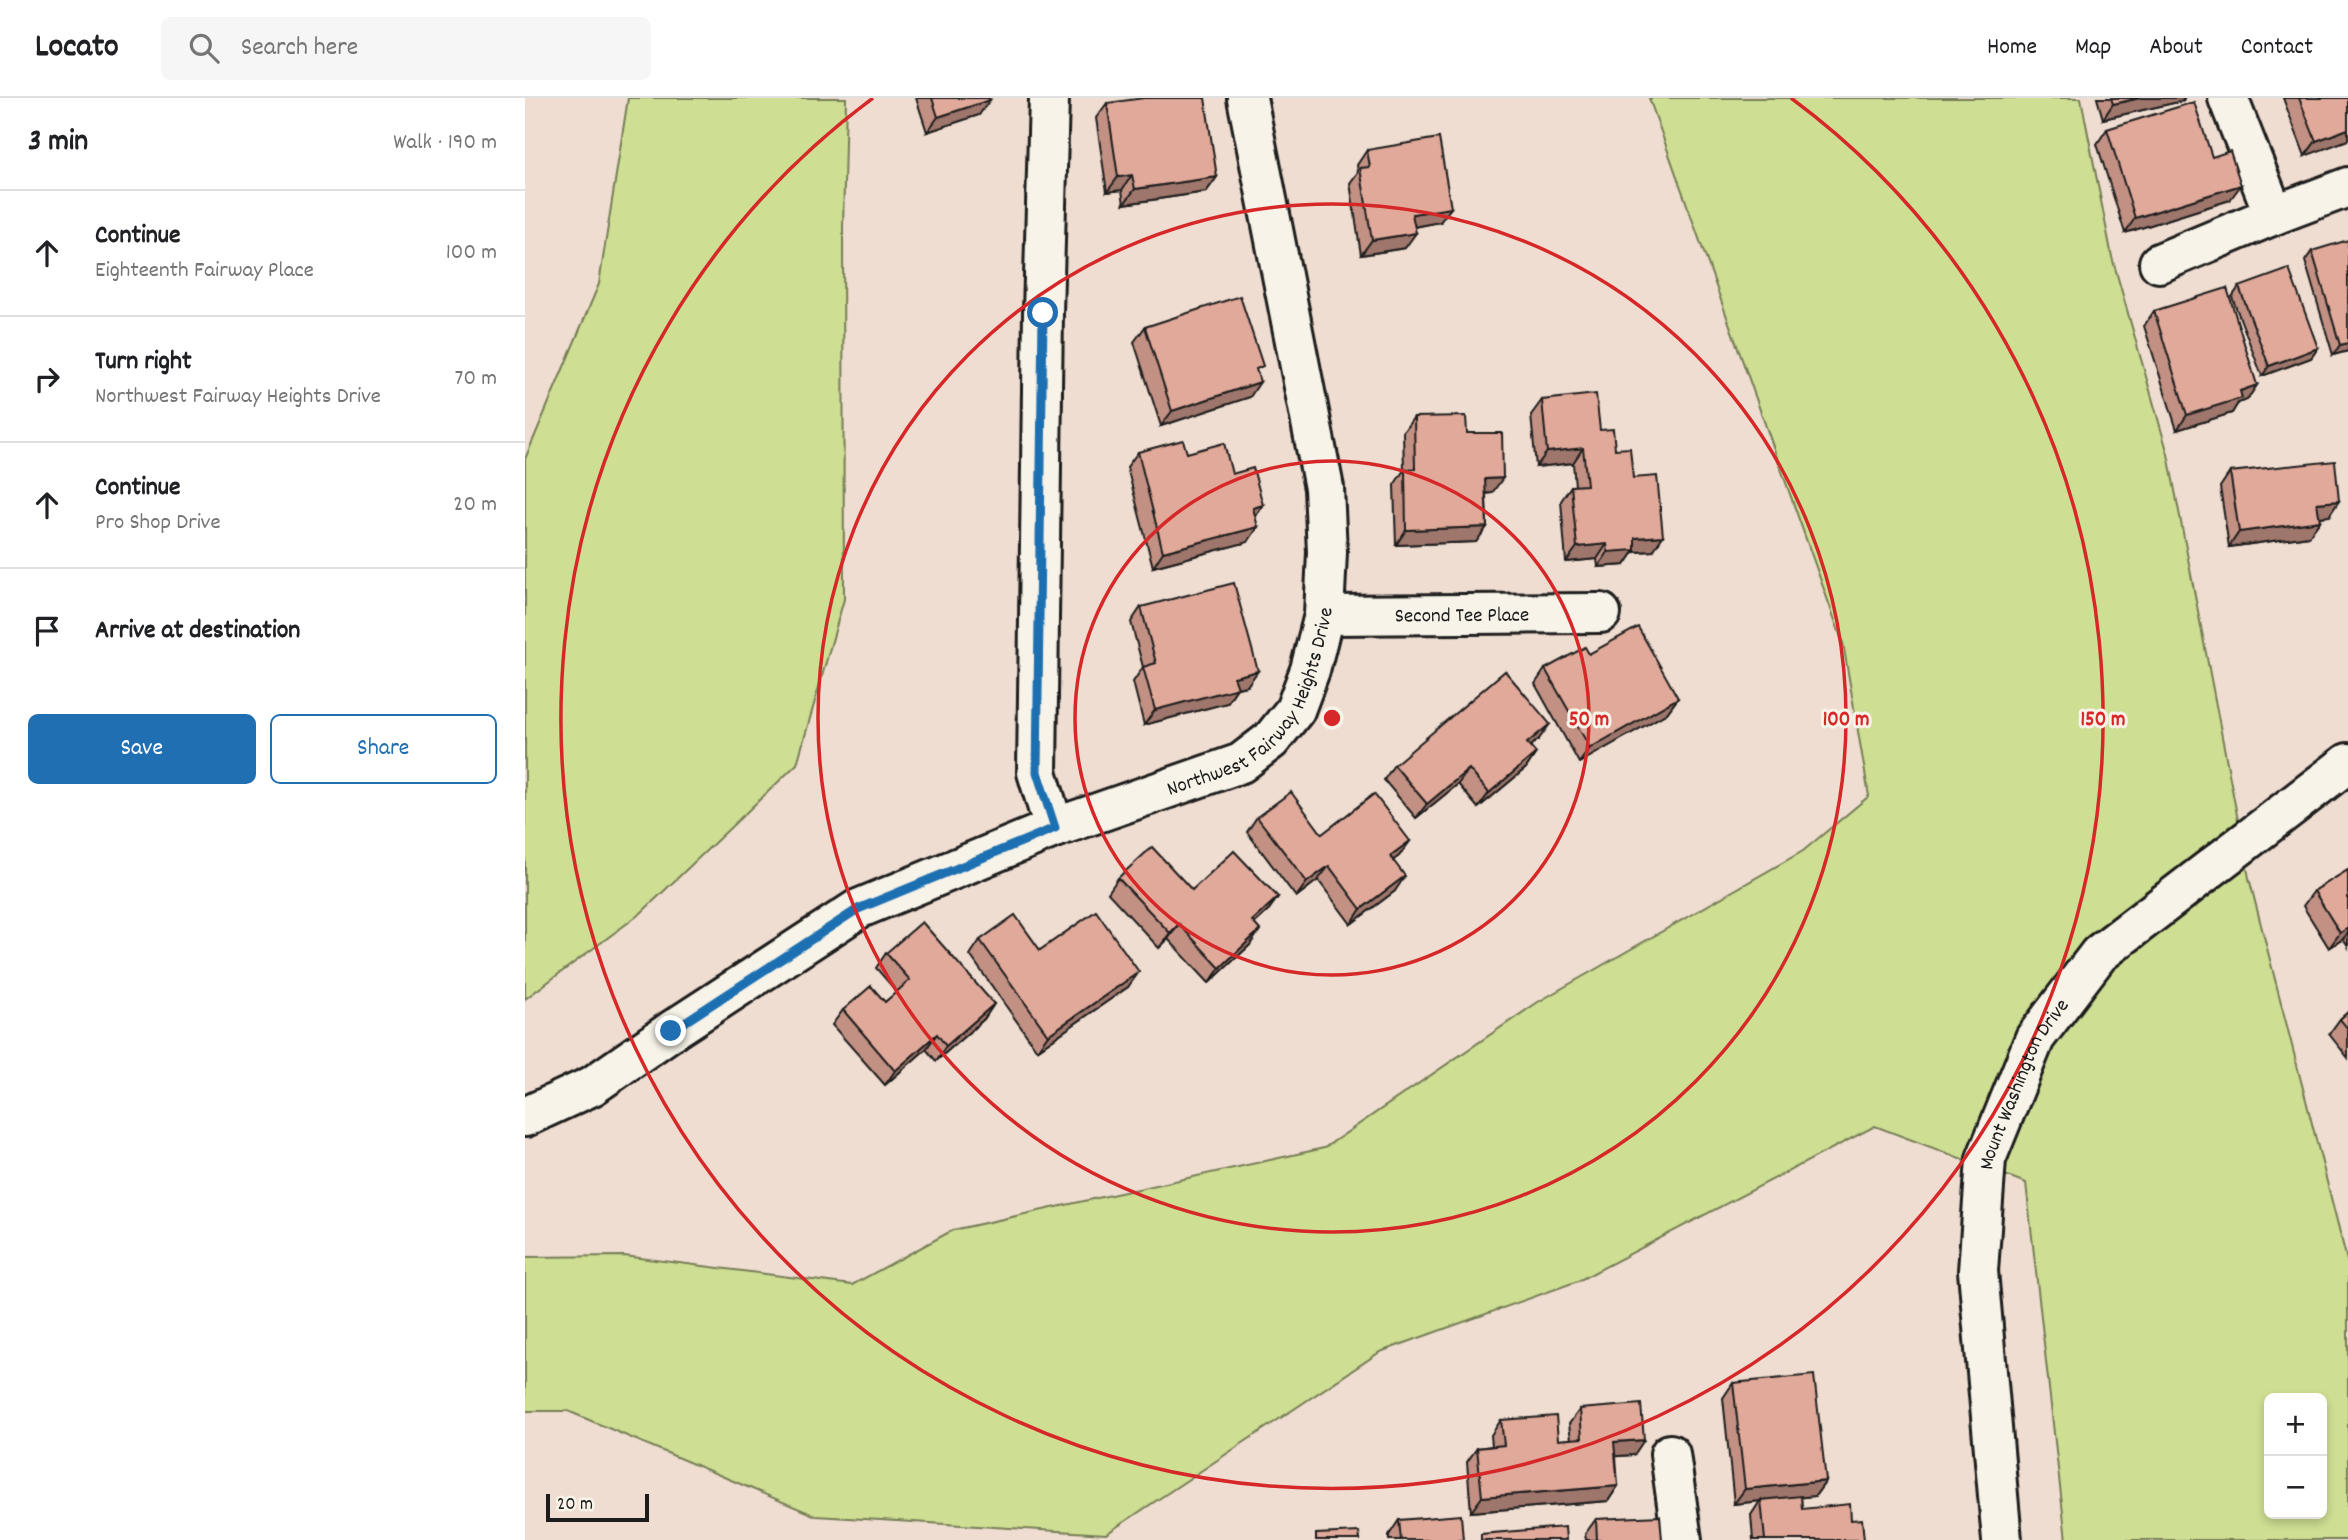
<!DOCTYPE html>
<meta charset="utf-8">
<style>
body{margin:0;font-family:Dekko,sans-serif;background:#f6f6f6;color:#202124}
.controls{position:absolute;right:21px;bottom:21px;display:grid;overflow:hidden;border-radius:10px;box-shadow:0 4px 10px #0003}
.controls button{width:63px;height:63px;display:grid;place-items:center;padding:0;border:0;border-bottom:2px solid #e0e0e0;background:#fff;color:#202124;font:35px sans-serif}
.scale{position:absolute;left:21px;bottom:18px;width:103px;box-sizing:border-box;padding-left:7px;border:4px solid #1c1c1c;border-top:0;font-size:19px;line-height:24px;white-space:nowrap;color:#1c1c1c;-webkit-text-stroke:5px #f7f3e8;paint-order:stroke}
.stop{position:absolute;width:21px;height:21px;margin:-16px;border:5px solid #1f6fb2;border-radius:50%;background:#fff}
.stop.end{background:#1f6fb2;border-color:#fff;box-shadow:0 2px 7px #0008}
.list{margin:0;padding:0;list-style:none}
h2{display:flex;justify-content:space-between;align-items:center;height:91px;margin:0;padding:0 28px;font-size:30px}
h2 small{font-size:23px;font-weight:400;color:#757577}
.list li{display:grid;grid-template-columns:46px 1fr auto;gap:21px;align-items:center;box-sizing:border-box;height:126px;padding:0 28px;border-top:2px solid #e0e0e0}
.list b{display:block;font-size:26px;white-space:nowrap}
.list p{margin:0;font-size:23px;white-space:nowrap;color:#757577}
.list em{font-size:23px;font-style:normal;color:#757577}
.actions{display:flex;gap:14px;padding:21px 28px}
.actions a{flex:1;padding:16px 0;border:2px solid #1f6fb2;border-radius:10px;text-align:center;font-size:24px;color:#1f6fb2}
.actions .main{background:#1f6fb2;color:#fff}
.icon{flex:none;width:38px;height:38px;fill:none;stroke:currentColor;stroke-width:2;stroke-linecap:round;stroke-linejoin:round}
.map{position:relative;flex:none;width:1823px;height:1442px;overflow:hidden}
header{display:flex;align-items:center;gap:42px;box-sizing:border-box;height:98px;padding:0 35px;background:#fff;border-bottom:2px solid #e0e0e0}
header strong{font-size:33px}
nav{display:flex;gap:38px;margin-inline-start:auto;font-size:24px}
.search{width:490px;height:63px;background:#f6f6f6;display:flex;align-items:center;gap:18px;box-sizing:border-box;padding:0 24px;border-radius:10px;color:#757577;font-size:26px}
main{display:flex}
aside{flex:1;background:#fff}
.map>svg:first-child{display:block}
.green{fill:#cede92;stroke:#757d57;stroke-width:2;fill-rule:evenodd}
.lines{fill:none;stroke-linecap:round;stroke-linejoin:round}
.minor-casing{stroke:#1c1c1c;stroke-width:44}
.major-casing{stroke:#1c1c1c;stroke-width:44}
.minor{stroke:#f7f3e8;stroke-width:38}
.major{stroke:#f7f3e8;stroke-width:38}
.wall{fill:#c29184;stroke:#1c1c1c;stroke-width:2}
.shaded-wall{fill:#9e766c;stroke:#1c1c1c;stroke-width:2}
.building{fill:#e1a99a;stroke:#1c1c1c;stroke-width:2}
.route{stroke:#1f6fb2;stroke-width:9}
.ring{fill:none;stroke:#d62828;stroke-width:3.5}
.labels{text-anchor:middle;stroke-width:6;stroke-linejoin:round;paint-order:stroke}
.street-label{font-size:21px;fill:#1c1c1c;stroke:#f7f3e8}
.centre{fill:#d62828;stroke:#f7f3e8;stroke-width:3.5}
.ring-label{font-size:21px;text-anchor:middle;font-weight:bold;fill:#d62828;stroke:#f7f3e8;stroke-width:6;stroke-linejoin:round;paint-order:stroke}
</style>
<header>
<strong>Locato</strong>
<div class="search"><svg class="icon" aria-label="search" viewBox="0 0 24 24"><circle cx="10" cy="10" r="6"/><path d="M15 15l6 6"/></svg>Search here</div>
<nav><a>Home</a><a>Map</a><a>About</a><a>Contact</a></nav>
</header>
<main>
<aside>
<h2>3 min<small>Walk · 190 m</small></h2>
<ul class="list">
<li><svg class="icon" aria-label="ahead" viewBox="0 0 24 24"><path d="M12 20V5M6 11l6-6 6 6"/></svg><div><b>Continue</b><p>Eighteenth Fairway Place</p></div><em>100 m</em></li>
<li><svg class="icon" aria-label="right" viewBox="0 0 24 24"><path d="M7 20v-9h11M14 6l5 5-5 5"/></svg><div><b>Turn right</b><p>Northwest Fairway Heights Drive</p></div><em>70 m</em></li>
<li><svg class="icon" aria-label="ahead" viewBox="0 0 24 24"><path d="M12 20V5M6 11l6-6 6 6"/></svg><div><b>Continue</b><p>Pro Shop Drive</p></div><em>20 m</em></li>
<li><svg class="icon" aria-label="arrive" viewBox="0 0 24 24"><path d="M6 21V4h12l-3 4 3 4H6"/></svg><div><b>Arrive at destination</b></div></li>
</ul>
<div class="actions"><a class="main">Save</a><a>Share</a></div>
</aside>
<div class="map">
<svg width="1823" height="1442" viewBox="0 0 1823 1442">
<rect width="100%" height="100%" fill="#f0ddd1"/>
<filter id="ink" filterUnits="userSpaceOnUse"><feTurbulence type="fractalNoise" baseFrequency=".0143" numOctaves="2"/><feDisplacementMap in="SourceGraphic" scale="14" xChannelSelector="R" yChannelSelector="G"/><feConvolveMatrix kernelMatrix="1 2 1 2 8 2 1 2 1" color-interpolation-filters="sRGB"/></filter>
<g filter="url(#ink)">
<g class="green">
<path d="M103,0H321L318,130L319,501L272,666L116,815L0,901V361L74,186Z"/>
<path d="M1124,0H1556L1587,159L1643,356L1724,780L1823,1166V1442H1541L1501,1085L1350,1028L1053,1183L855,1254L581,1436L291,1418L43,1313H0V1159L99,1158L327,1187L428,1132L799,1050L1013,904L1278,753L1344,698L1318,545ZM1744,1300H1797V1416H1744Z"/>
</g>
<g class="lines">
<g class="minor-casing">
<g id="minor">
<path d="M524,0L518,215L512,674L529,730"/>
<path d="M1703,0L1749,117"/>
<path d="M1634,165L1749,117L1823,89"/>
<path id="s1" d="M799,517L1076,515"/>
<path id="s2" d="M0,1019L67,988L146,933L333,811L529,730L716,665L746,642L770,612L785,572L799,517L802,454L799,390L722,0"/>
<path d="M1145,1356L1157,1442"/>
</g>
</g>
<g class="major-casing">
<g id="major">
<path id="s3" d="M1477,1442L1453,1173L1461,1061L1510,940L1574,856L1823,665"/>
</g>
</g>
<use href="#minor" class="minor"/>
<use href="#major" class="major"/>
</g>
<g class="wall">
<path d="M391,0H464L454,17L402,34Z"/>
<path d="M1572,0H1659L1658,3L1578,21Z"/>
<path d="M1758,0H1823L1780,58Z"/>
<path d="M582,5L692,79L681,94L599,106L597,92L582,94L571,20Z"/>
<path d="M1582,31L1687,59L1705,102L1600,135L1572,46Z"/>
<path d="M842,52L915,124L890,129L880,150L836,157L825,85L833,74L832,67Z"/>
<path d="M1787,153L1823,253L1808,257L1780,163Z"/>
<path d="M1714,189L1793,250L1786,260L1737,278L1707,199Z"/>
<path d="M1629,213L1732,287L1722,302L1713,305L1707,315L1652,332L1619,228Z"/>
<path d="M620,229L733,276L725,299L636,328L609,244Z"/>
<path d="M1017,302L1075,332L1090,351L1108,380L1128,453L1109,454L1100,467L1073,469L1072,461L1041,464L1036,403L1046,388H1050L1048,365L1011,369L1006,317Z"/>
<path d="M889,319L942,335L967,395L961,396L962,429L951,444L871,447L869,387L879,372L878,334Z"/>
<path d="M613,354L707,376L731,418L723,444L628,469L602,369Z"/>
<path d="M1705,374L1804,418L1794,419L1795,423L1784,438L1704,449L1695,389Z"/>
<path d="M616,509L722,588L712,590L702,605L619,627L608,584L618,569L606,524Z"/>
<path d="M1064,556L1153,600L1142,615L1054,665L1010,586L1020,571Z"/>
<path d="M1014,641L1005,648L1011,655L1001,670L953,710L933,686L891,720L859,682L869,667Z"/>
<path d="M732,719L797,736L885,743L874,758L868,762L870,793L826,826L793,782L771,799L722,734Z"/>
<path d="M1823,772V849L1818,841L1804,850L1778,808L1789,793Z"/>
<path d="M593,780L667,792L753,799L742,814L729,826L725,847L684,885L643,841L634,850L583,795Z"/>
<path d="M455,842L515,852L603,889L512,952L445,857Z"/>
<path d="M361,855L469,906L459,921L411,963L401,951L360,987L307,927L318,912L360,904L372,894L351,870Z"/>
<path d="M1823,914V960L1804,936L1815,921Z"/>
<path d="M1208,1285L1301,1383L1290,1398L1276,1399L1277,1411L1326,1422L1339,1442H1228L1226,1417L1235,1403L1209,1406L1198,1300Z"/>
<path d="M1055,1311L1109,1357L1091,1358L1093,1388L1083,1403L946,1414L942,1364L952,1350L967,1348L966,1337L976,1322L1033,1342L1046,1341L1044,1326Z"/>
<path d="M1071,1421L1137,1442H1061L1060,1436Z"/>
<path d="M874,1422L938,1442H864V1437Z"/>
</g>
<g class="shaded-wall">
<path d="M1615,0H1659L1658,3L1578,21L1588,6Z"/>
<path d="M465,2L454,17L402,34L413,19Z"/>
<path d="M1823,31V42L1780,58L1791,43Z"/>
<path d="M607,77L597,92L582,94L593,79Z"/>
<path d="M692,79L681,94L599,106L610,91Z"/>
<path d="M1716,87L1705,102L1600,135L1610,120Z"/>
<path d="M926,110L915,124L877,131L887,116Z"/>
<path d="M891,135L880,150L836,157L847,142Z"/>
<path d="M1823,245V253L1808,257L1815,247Z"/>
<path d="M1793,250L1786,260L1737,278L1744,268Z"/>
<path d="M735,284L725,299L636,328L647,313Z"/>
<path d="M1732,287L1722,302L1713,305L1707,315L1652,332L1662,317L1715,293Z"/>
<path d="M1058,350L1048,365L1011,369L1022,354Z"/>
<path d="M978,380L967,395L950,396L960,381Z"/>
<path d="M1814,403L1804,418L1781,420L1792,405Z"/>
<path d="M738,407L727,422L728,410Z"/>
<path d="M1795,423L1784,438L1704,449L1714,434Z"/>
<path d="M733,429L723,444L628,469L638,454Z"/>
<path d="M962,429L951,444L871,447L881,432Z"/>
<path d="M1138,438L1128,453L1109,454L1100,467L1073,469L1083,454L1110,440Z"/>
<path d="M1082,446L1072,461L1041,464L1052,449Z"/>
<path d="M733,573L722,588L712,590L702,605L619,627L630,612L709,579Z"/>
<path d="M1153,600L1142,615L1054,665L1065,650Z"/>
<path d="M1025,626L1014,641L992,660L1002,645Z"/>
<path d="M1011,655L1001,670L953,710L964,695Z"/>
<path d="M944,671L933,686L891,720L902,706Z"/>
<path d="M885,743L874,758L854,773L865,758Z"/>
<path d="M804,768L793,782L771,799L782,784Z"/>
<path d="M880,778L870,793L826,826L836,811Z"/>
<path d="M753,799L742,814L716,838L727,823Z"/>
<path d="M654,826L643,841L634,850L645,835Z"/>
<path d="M1823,830V835L1818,841L1804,850L1815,835Z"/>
<path d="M735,832L725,847L684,885L695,870Z"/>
<path d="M614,874L603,889L512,952L523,937Z"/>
<path d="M469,906L459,921L411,963L421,948Z"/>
<path d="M412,936L401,951L360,987L370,973Z"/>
<path d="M1119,1342L1109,1357L1079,1359L1089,1344Z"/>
<path d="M1301,1383L1290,1398L1236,1403V1402L1235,1403L1209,1406L1220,1391Z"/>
<path d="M1093,1388L1083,1403L946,1414L957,1399Z"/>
</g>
<g class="building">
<path d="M407,0H464L465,2L413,19Z"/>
<path d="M619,0H680L692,79L610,91L607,77L593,79L582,5Z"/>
<path d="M1586,0H1615L1588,6Z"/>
<path d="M1774,0H1823V31L1791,43Z"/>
<path d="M1669,4L1687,59L1705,53L1716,87L1610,120L1582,31Z"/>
<path d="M914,40L926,110L887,116L891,135L847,142L835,70L845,69L842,52Z"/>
<path d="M1823,142V245L1815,247L1787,153Z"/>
<path d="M1764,171L1793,250L1744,268L1714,189Z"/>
<path d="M1702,190L1732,287L1715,293L1717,300L1662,317L1629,213Z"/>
<path d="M715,198L738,268L731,271L735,284L647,313L620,229Z"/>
<path d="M1071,296L1075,332L1088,331L1090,351L1105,350L1108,380L1132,378L1138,438L1110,440V452L1083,454L1082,446L1052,449L1046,388L1062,387L1058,350L1022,354L1017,302Z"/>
<path d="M941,318L942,335H977L978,380L960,381L962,429L881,432L880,372L890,371L889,319Z"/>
<path d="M658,342L662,355L699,345L707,376L728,370L738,407L728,410L733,429L638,454L613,354Z"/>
<path d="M1810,363L1814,403L1792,405L1795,423L1714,434L1705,374Z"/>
<path d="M709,485L733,573L709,579L713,590L630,612L618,569L631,565L616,509Z"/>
<path d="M1113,529L1153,600L1065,650L1020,571L1060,549L1064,556Z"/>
<path d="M980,573L1025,626L1002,645L1011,655L964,695L944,671L902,706L869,667Z"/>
<path d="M766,694L797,736L849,696L885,743L865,758L880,778L836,811L804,768L782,784L732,719Z"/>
<path d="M627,749L667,792L709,753L753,799L727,823L735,832L695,870L654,826L645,835L593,780Z"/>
<path d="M1823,772V830L1815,835L1789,793Z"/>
<path d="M571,813L614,874L523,937L455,842L490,817L515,852Z"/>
<path d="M397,824L469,906L421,948L412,936L370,973L318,912L346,888L360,904L385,882L361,855Z"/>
<path d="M1823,914V931L1815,921Z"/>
<path d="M1289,1277L1301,1383L1220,1391L1208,1285Z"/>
<path d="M1116,1306L1119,1342L1089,1344L1093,1388L957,1399L952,1350L979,1347L976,1322L1031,1318L1033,1342L1057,1340L1055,1311Z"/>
<path d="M1276,1398L1277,1411L1325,1406L1326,1422L1337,1421L1339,1442H1240L1236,1402Z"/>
<path d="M936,1417L938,1442H876L874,1422Z"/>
<path d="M1135,1418L1137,1442H1072L1071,1421Z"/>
<path d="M1040,1429L1041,1442H956V1436Z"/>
<path d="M834,1434L835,1442H791V1436Z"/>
</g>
</g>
<g class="lines" filter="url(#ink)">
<path class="route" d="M146,933L333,811L530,730L512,674L518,215"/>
</g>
<g class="ring">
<circle cx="807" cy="620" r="257"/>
<circle cx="807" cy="620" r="514"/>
<path d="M1266 0A771 771 0 1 1 348 0"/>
</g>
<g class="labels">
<g class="street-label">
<text dy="7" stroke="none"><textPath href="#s1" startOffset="138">Second Tee Place</textPath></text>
<text dy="7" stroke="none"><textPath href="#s2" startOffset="856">Northwest Fairway Heights Drive</textPath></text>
<text dy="7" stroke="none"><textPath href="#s3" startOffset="466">Mount Washington Drive</textPath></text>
</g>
</g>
<circle cx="807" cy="620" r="10" class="centre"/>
<g class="ring-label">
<text x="1064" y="627">50 m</text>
<text x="1321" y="627">100 m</text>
<text x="1578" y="627">150 m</text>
</g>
</svg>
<div class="controls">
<button>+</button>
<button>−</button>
</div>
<div class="scale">20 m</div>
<div class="stop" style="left:518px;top:215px"></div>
<div class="stop end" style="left:146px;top:933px"></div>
</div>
</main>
